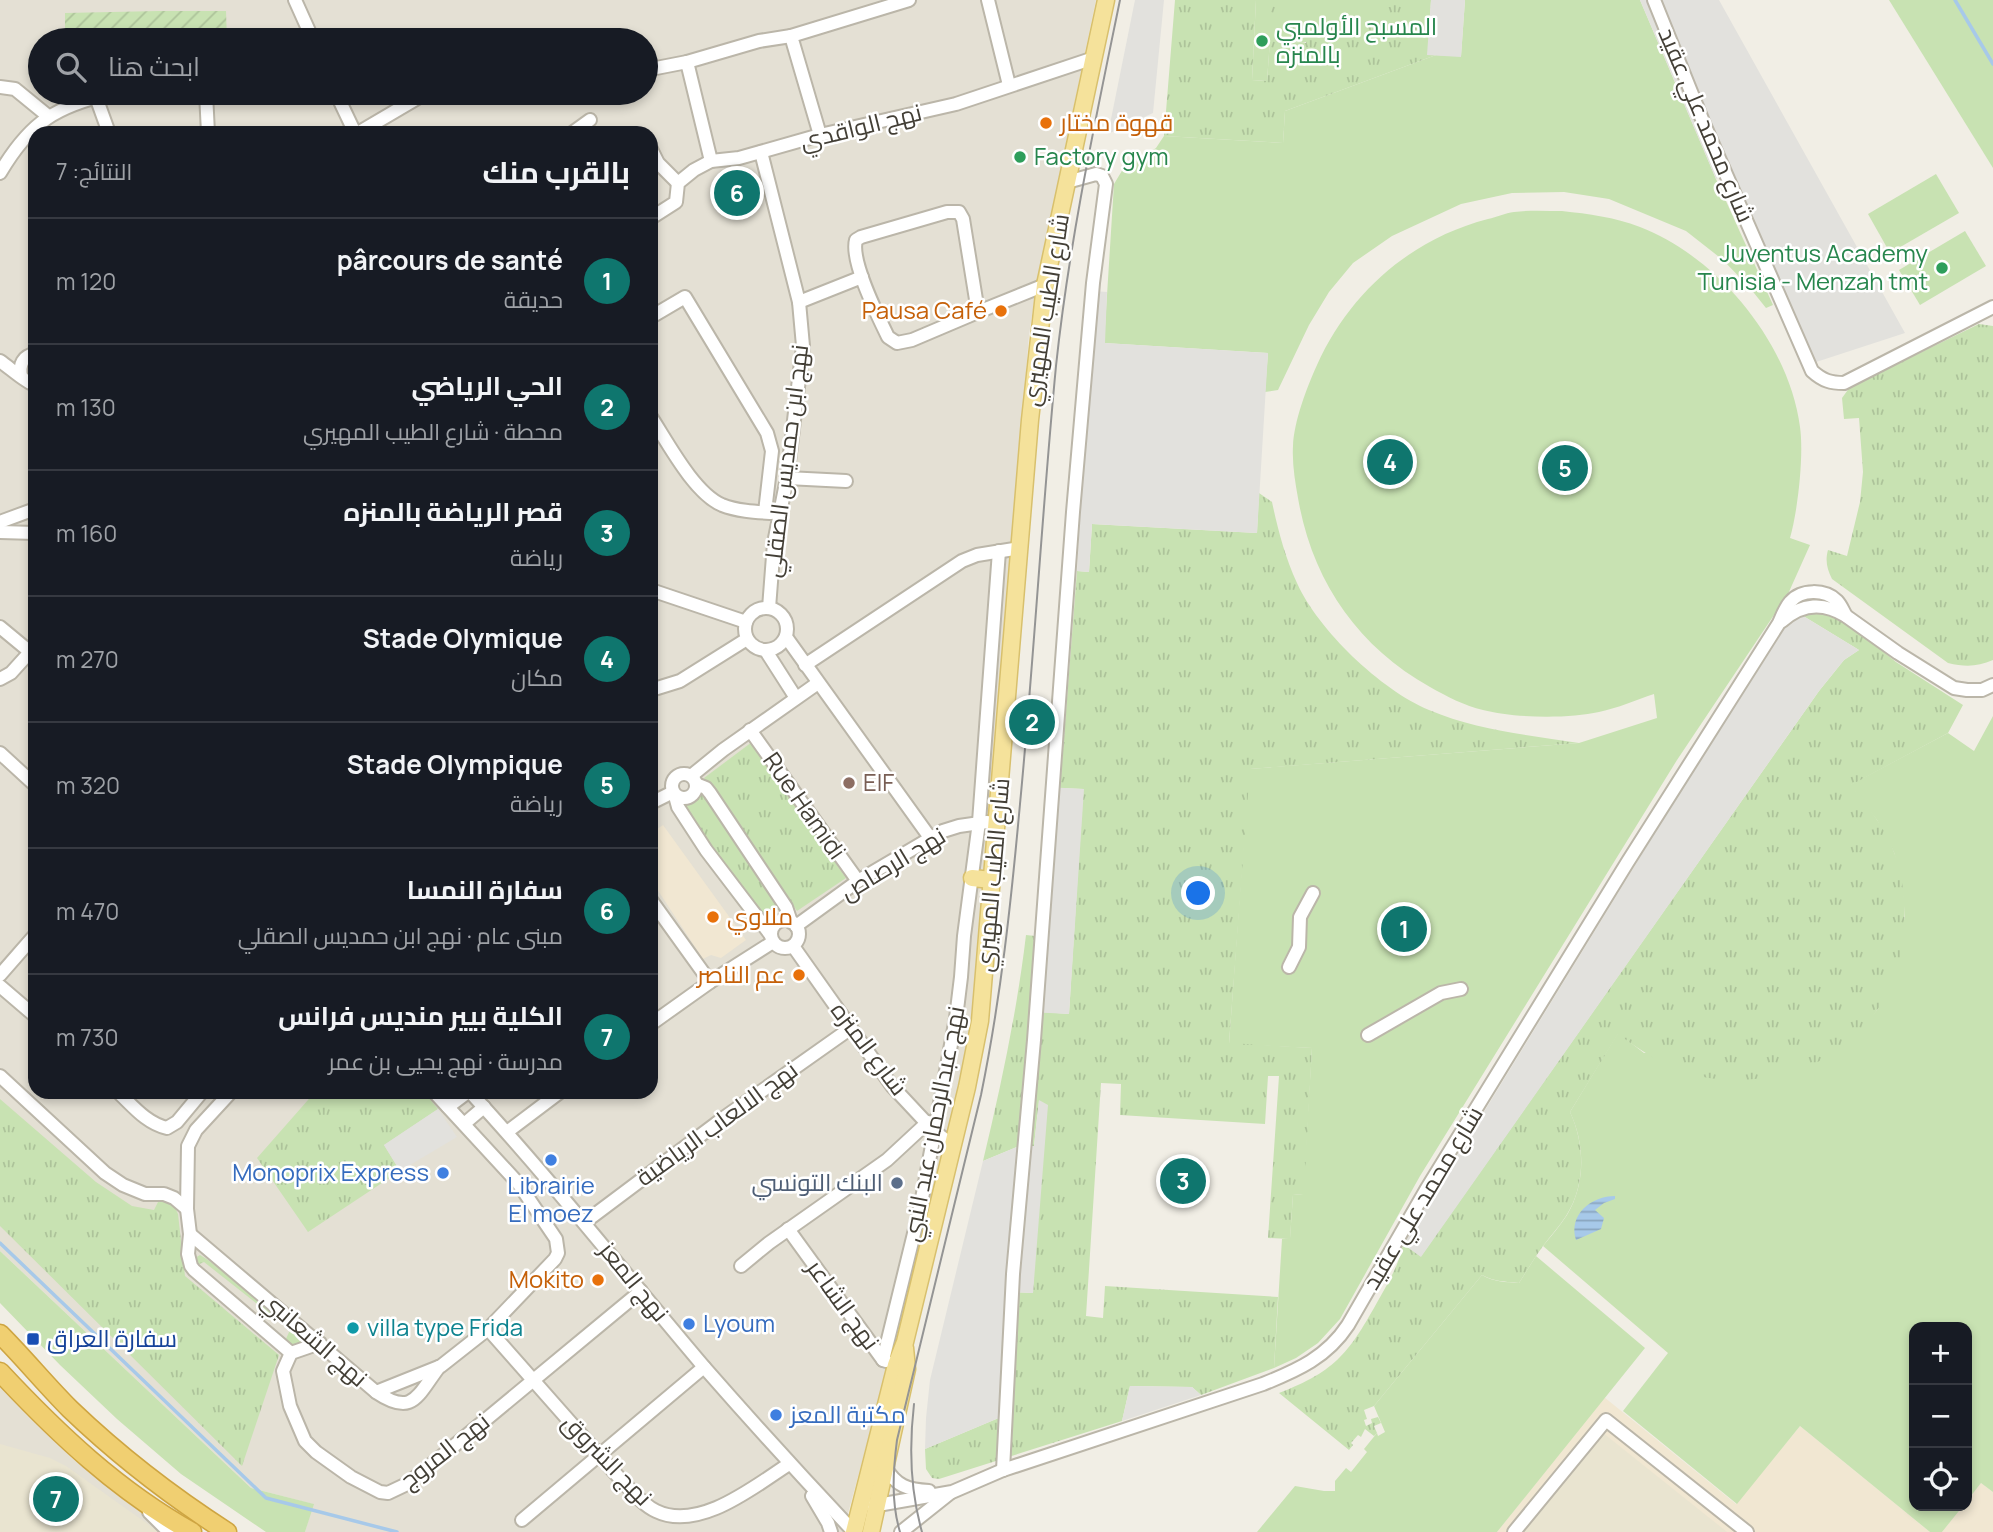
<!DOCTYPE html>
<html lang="ar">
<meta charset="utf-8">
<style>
body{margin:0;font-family:Manrope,Cairo,sans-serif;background:#242831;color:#f1f3f6;direction:rtl}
.controls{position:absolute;right:21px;bottom:21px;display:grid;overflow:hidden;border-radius:14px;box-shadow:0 4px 10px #0003}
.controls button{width:63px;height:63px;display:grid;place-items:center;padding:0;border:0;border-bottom:2px solid #363941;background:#171b24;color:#f1f3f6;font:35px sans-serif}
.you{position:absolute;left:1199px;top:894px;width:24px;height:24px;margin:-18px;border:5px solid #fff;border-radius:50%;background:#1a73e8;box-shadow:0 0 0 10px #1a73e833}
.badge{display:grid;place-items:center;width:46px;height:46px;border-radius:50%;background:#0f766e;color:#fff;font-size:23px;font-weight:700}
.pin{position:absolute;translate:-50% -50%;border:4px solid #fff;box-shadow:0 2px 7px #0006}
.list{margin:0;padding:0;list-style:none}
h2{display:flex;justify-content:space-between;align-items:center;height:91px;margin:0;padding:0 28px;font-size:30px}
h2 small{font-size:23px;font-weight:400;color:#9ea1a6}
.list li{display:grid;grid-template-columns:46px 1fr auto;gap:21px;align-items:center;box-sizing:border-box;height:126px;padding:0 28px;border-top:2px solid #363941}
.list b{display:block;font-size:26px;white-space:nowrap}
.list p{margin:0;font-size:23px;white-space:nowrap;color:#9ea1a6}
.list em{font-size:23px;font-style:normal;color:#9ea1a6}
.icon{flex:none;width:38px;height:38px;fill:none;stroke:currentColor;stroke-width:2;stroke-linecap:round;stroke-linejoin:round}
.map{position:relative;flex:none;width:1993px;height:1532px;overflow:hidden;direction:ltr}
.search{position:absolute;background:#171b24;box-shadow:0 4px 10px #0003;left:28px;top:28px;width:630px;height:77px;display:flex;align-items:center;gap:18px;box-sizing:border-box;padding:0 24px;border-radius:38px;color:#9ea1a6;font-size:26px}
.panel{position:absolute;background:#171b24;box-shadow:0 4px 10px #0003;left:28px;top:126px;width:630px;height:973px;border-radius:21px;direction:rtl}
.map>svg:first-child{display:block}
.residential{fill:#e4e0d4;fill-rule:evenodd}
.commercial{fill:#f1e7d2}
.education{fill:#e9e4d0}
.grass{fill:#c8e2b2}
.forest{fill:url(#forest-firs)}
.park{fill:url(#park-tufts)}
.garden{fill:url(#garden-furrows)}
.parking{fill:#e2e1dd}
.water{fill:url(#water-rules)}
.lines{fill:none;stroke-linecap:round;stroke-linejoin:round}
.stream{stroke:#a7c9e9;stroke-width:3.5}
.minor-casing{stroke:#bbb6a9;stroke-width:16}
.major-casing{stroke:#d8c06d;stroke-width:19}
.highway-casing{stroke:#cea542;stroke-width:21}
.minor{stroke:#fff;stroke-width:12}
.major{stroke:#f5e29b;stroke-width:16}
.highway{stroke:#f0cf71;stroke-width:18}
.tram{stroke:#949494;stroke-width:2}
.leisure-dot{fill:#2e9e5b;stroke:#fff;stroke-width:2.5}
.food-dot{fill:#e8710a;stroke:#fff;stroke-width:2.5}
.education-dot{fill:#8d6e63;stroke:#fff;stroke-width:2.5}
.shop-dot{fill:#3f7fe0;stroke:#fff;stroke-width:2.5}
.service-dot{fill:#5c6f8a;stroke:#fff;stroke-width:2.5}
.culture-dot{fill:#0f9aa8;stroke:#fff;stroke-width:2.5}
.transit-dot{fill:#1a4fb4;stroke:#fff;stroke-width:2.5}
.labels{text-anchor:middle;stroke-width:5;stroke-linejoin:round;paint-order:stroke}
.leisure-label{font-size:24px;fill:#27864d;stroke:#fff;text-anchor:start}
.food-label{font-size:24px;fill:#c56008;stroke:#fff;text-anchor:end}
.street-label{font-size:24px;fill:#433f36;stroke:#fff}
.education-label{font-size:24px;fill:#785e54;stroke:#fff;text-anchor:start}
.shop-label{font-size:24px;fill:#366cbe;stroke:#fff;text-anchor:start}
.service-label{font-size:24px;fill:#4e5e75;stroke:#fff;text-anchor:end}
.culture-label{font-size:24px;fill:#0d838f;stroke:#fff;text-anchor:start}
.transit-label{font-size:24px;fill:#164399;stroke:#fff;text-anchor:start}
</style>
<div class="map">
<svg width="1993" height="1532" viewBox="0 0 1993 1532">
<defs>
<pattern id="forest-firs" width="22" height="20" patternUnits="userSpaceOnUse" patternTransform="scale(1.75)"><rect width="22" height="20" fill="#c8e2b2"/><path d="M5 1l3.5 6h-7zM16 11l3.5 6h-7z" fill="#adc39a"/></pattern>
<pattern id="park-tufts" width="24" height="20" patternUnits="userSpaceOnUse" patternTransform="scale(1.75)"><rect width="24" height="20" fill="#c8e2b2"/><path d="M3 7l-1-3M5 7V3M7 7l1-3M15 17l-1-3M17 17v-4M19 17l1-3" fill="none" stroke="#adc39a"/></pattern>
<pattern id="garden-furrows" width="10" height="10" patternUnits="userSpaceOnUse" patternTransform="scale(1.75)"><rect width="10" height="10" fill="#c8e2b2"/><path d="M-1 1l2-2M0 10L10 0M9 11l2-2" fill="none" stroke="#adc39a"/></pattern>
<pattern id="water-rules" width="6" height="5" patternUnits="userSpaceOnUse" patternTransform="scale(1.75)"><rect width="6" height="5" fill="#a7c9e9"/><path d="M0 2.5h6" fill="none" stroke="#8aa5be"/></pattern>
</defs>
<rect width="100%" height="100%" fill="#f1eee5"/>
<g class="residential">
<path d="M0,0H1096L1038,277L1029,335L991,810L980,978L964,1069L925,1229L843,1532H305L313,1504L251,1488L0,1251ZM40,40H646V93H40ZM35,133H651V1092H35Z"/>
<path d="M0,1385L27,1415L74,1460L122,1499L172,1532H0Z"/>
</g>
<g class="commercial">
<path d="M663,825L746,940L721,958L711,955L703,959L651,880V833Z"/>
<path d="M1604,1397L1736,1504L1800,1426L1930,1532H1497Z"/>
<path d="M1981,1483L1993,1492V1532H1942L1963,1506H1967V1501Z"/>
</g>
<g class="education">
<path d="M1603,1433L1727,1532H1524Z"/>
<path d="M0,1444L50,1458L66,1466L159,1532H0Z"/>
</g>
<g class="grass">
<path d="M1256,0H1394V7L1331,31L1319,30L1318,36C1303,45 1297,46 1284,33V41L1270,40L1267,81L1252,80Z"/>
<path d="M1465,0H1640L1716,179L1773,305L1766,308L1750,288L1723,260L1686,231L1609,199L1564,192L1512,193L1461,204L1392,236L1353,263L1329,292L1309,325L1278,390L1265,392L1268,353L1104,343L1114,184L1123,169L1156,148L1164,136L1283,143L1285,111L1436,55L1461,56Z"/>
<path d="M1889,0H1993V168Z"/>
<path d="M1936,174L1959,213L1890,253L1868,214Z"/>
<path d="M1562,211C1589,214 1614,217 1640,227C1718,257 1789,343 1800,427C1804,455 1798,510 1790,538L1810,545L1788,594L1677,760L1420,1176L1340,1319L1318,1343L1296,1358L1274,1368L1282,1239L1290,1238L1293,1195L1303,1194L1312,1048L1229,1044L1249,769L1579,743L1657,718L1654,694C1636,700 1618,708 1599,712C1568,719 1513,718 1483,710C1465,706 1446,696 1430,687C1357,646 1312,580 1298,498C1295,481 1292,463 1293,446C1294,421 1307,387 1317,365C1350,292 1411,239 1488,219C1497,217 1505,213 1514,212C1529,210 1546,211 1562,211Z"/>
<path d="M1965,231L1986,266L1920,305L1899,270Z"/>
<path d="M1993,716V1492L1981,1483L1967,1501V1327H1914V1506H1963L1942,1532H1930L1800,1426L1737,1504L1623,1411L1668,1353L1543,1246C1551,1236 1560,1226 1567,1215C1586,1183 1585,1144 1570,1112L1618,1033L1644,1053L1870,1018L1878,1009L1905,917L1902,884L1894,852L1877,820L1850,785L1948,733L1974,751Z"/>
<path d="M0,1251L251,1488L314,1504L305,1532H266L181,1474L117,1419L60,1365L0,1303Z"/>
<path d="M1536,1256L1645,1348L1497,1532H1257L1295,1486L1324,1491H1335V1481L1346,1468L1351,1472L1367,1452L1364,1449L1377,1433L1378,1436L1385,1432L1374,1406L1482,1275C1493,1282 1506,1282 1519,1283Z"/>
</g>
<path class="forest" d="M200,1255L208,1260L300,1333L303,1341L300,1346L294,1347L285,1341L290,1330L204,1262L195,1266L193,1259Z"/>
<g class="park">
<path d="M1175,0H1256L1252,80L1267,81L1270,40H1284V33L1270,32L1271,2L1296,3L1293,42L1306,43L1307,35L1318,36L1319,30L1330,31L1331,24L1343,25V19L1356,20L1357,14L1370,15L1371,6L1393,7L1394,0H1431L1428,54L1436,55L1285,111L1283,143L1164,136Z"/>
<path d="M1979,324L1993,326V660C1977,667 1965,667 1948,663L1832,579C1827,569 1825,561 1828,550L1847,556L1860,502L1863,472L1859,418L1844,419L1842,398L1850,387Z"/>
<path d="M1259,493L1272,502C1278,530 1285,557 1297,583C1318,630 1381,690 1429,710C1476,730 1529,735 1579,743L1250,769L1229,1043L1312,1048L1304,1194L1293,1195L1290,1239L1268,1238L1279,1076H1268L1265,1124L1120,1115L1121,1084L1101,1083L1086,1316L1103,1318L1105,1286L1278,1297L1274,1368L1201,1395L1192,1387L1130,1386L1122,1421L939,1479L932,1478L926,1469L925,1449L1001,1417L1008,1292L1033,1293L1039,1100L1034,1146H1019L983,1161C1001,1086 1017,1011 1026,935L1035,936L1030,1011L1069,1014L1083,789L1060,788L1077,571L1089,572L1092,524L1257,533Z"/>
<path d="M1832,610L1896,662L1963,705L1948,733L1851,785C1867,806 1885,827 1894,852C1909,891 1907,938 1895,978C1891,993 1868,1024 1857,1035C1820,1072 1753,1087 1703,1077C1670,1070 1644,1053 1618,1034L1570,1112C1585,1144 1586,1185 1566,1216C1559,1227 1550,1236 1543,1246C1534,1258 1527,1271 1519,1283C1506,1282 1493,1281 1482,1275L1374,1406L1364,1410L1367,1419L1364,1420L1366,1426L1372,1423L1371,1419L1378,1417L1381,1423L1374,1426L1377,1433L1374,1436L1365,1429L1361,1437L1358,1435L1351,1443L1353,1445L1349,1450L1279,1393C1337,1371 1350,1351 1379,1299C1389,1281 1399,1265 1403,1244L1421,1256L1819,691L1844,660L1859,650L1800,614Z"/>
<path d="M752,742L846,878L797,911L704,778Z"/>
<path d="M700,788L785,909L777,910L763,923L679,801C690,802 695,798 700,788Z"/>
<path d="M315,1092H424L438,1109L384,1145L400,1171L308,1232L257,1158Z"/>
<path d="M0,1099L96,1182L132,1206L154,1210L158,1202C169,1200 174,1204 178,1214L185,1276L279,1355L242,1466L0,1226Z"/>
</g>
<path class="garden" d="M158,11H226L227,40H65V13Z"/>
<g class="parking">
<path d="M1135,0H1164L1153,113L1108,134Z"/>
<path d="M1431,0H1465L1461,57L1427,55Z"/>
<path d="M1640,0H1719L1905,333L1810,364L1728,173L1716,179Z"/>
<path d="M1093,291L1107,292L1105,343L1268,353L1257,533L1092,524L1089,572L1077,571Z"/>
<path d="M1800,614L1859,650L1844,660L1819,691L1421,1257L1403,1244L1783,624Z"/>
<path d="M1045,787L1084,789L1069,1014L1030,1012Z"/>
<path d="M1039,1100L1048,1105L1033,1293L1008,1292L1001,1417L925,1449L926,1418L930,1380L983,1161L1019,1146H1034Z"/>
<path d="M438,1109L457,1137L400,1171L384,1145Z"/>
<path d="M1130,1386L1192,1387L1201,1395L1122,1421Z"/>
</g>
<path class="water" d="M1615,1196V1199L1604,1203L1595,1210L1604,1218L1601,1229L1576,1240C1568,1214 1592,1196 1615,1196Z"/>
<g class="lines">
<g class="stream">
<path d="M1955,0L1993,64"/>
<path d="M0,1243L266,1498L397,1532"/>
</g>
<g class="minor-casing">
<g id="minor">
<path d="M295,0L313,40"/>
<path d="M988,0L1009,85"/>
<path d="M1654,0L1704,124L1812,371C1823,381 1831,383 1844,383L1993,307"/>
<path d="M687,62L759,41L791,36"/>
<path d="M646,70L687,62L711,161"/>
<path d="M0,87L15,89L48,116"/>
<path d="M206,93L208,133"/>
<path d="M336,93L355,133"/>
<path d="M96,97L109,133"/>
<path d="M358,133L426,93"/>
<path d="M572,133L590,120"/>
<path d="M820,135L791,36L909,0"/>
<path d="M651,149L658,163L678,183"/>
<path d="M761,152L799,302L803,346L787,478L774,543L769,608"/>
<path d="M0,173C30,122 56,106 113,93"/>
<path d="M651,218L676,202L678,183L694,170L711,161L739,158L820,135L956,104L1094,58"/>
<path d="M799,302L862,277"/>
<path d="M978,312L963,219L959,212H947L861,237L856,240C850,261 878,316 888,337L897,343L912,340L978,312L1045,285"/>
<path d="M651,317L685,297L767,433L772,451L765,512"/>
<path d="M0,361C9,367 26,383 35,385"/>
<path d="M21,376C19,364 23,356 35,354"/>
<path d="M651,417C668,443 694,493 722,505C737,511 755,512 771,513"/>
<path d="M787,478L846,481"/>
<path d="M0,522L35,509"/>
<path d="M0,532L35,533"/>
<path d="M651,590L746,622"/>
<circle cx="766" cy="629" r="21"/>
<path d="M1782,621C1802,603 1824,602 1846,616L1898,653L1954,688L1967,690H1982L1993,685"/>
<path d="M0,627L35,656"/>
<path d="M786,637L931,839"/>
<path d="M766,651L796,698"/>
<path d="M805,665L962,561L977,555L1014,549L1020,545"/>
<path d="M0,679L11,673L30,652"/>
<path d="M651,690L680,681L747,639"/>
<path d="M750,730L858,881"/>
<path d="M0,753L35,785"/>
<circle cx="684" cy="786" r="12"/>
<path d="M691,776L723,750L818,683"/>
<path d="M696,784L706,788L710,793L786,907L791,922"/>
<path d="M675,796L678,807L706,850L770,934"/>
<path d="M651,803L673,792"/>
<path d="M651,900L710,982"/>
<circle cx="785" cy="934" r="14"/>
<path d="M796,926L858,881L943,831L959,826L987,822"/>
<path d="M793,946L892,1086L935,1132L953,1145"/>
<path d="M1289,967L1299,947L1300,917L1313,893"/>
<path d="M0,975L35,935"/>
<path d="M0,986L35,1016"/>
<path d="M651,1024L710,982L773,942"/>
<path d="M1368,1035L1441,993L1461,989"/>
<path d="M0,1076L105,1173L123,1185L145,1194H164L174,1198L187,1209"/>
<path d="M118,1092C133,1106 146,1123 167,1128L177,1122L202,1092"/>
<path d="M231,1092L196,1130L188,1146L187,1209L190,1234L188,1254L191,1266L194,1270L291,1353"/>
<path d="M470,1092C552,1181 626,1275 704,1367C753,1423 803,1478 854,1532"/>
<path d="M448,1107L468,1092"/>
<path d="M464,1124L484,1107"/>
<path d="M507,1132L560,1092"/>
<path d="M585,1222L725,1117L851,1028"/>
<path d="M788,1229L883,1360L886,1361"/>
<path d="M190,1234L376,1392L441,1366L488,1329L555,1259L558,1253L556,1239L518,1183L434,1092"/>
<path d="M741,1266L769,1243L887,1160L928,1122"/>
<path d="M488,1329L623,1482C633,1492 643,1505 656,1511C699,1532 755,1486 789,1464"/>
<path d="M320,1343L291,1353L283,1371L290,1406L305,1441L316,1452L351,1477L380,1492L388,1493L407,1484L443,1455L641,1291"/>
<path d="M883,1360L920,1209L956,1018L961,977L964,936L979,822L999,551"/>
<path d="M376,1392C413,1417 417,1396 439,1367"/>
<path d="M885,1467C896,1486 908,1490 929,1491"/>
<path d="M1003,1470L1013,1274L1034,1040L1073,512L1093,283L1106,184L1102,176L1096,174L1067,182"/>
<path d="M812,1496L828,1523L831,1532"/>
<path d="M872,1506L952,1492L1003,1470L1263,1384C1298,1370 1327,1357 1348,1325L1426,1190L1627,863L1779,623C1782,616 1785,608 1790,602C1801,589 1825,589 1837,601C1841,605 1843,611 1846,616"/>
<path d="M149,1512L169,1532"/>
<path d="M522,1520L704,1367"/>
<path d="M901,1532L950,1493"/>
<path d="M1514,1532L1606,1420L1747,1532"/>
</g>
</g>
<g class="major-casing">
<g id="major">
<path d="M972,878L992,880"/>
<path d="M854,1532L896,1365L905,1342L967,1087L980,1021L1030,420L1045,285L1106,0"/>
<path d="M871,1532L907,1369L905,1348"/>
</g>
</g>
<g class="highway-casing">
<g id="highway">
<path d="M0,1334C24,1358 46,1385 70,1409C118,1455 171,1496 227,1532"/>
<path d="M0,1372C57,1433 118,1491 192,1532"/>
</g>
</g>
<use href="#minor" class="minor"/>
<use href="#major" class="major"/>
<use href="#highway" class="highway"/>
<g class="tram">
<path d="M914,1404C909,1447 910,1490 922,1532"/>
<path d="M900,1532C891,1502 893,1471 897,1440L981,1095C1001,997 1011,903 1020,804C1034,658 1042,512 1056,366C1069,243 1095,122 1120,0"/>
</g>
</g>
<g class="leisure-dot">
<circle cx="1262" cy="41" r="7"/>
<circle cx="1020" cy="157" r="7"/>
<circle cx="1942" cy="268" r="7"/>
</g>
<g class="food-dot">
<circle cx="1046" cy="123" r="7"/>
<circle cx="1001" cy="311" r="7"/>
<circle cx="713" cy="917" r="7"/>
<circle cx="799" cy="975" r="7"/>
<circle cx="598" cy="1280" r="7"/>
</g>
<circle class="education-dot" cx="849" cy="783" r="7"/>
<g class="shop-dot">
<circle cx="551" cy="1160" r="7"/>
<circle cx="443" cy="1173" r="7"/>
<circle cx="689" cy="1324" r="7"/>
<circle cx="776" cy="1415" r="7"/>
</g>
<circle class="service-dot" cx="897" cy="1183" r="7"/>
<circle class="culture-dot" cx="353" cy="1328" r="7"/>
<rect class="transit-dot" x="26" y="1332" width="14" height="14" rx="3.5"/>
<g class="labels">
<g class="leisure-label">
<text x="1276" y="35">المسبح الأولمبي<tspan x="1276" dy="28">بالمنزه</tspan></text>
<text x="1034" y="165">Factory gym</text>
<text x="1928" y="262" text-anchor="end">Juventus Academy<tspan x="1928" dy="28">Tunisia - Menzah tmt</tspan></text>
</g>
<g class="food-label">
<text x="1060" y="131" text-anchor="start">قهوة مختار</text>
<text x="987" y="319">Pausa Café</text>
<text x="727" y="925" text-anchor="start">ملاوي</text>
<text x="785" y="983">عم الناصر</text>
<text x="584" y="1288">Mokito</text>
</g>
<g class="street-label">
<text transform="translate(1706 125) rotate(67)" y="8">شارع محمد علي عقيد</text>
<text transform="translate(861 127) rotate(-14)" y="8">نهج الواقدي</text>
<text transform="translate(1046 310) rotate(-81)" y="8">شارع الطيب المهيري</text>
<text transform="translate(786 461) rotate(-83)" y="8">نهج ابن حمديس الصقلي</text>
<text transform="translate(804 806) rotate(55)" y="8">Rue Hamidi</text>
<text transform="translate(893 864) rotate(-31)" y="8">نهج الرصاص</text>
<text transform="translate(993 875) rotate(-85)" y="8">شارع الطيب المهيري</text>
<text transform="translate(869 1049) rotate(53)" y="8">شارع المنزه</text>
<text transform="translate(717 1124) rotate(-36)" y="8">نهج الالعاب الرياضية</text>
<text transform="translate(934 1124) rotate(-79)" y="8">نهج عبدالرحمان عبد النبي</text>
<text transform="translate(1423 1198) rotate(-59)" y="8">شارع محمد علي عقيد</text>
<text transform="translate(634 1282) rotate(51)" y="8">نهج المعز</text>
<text transform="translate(843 1305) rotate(54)" y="8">نهج الشاعر</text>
<text transform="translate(314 1339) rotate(41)" y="8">نهج الشعانبي</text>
<text transform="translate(445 1451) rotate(-38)" y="8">نهج المروج</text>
<text transform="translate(607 1460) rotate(46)" y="8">نهج الشروق</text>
</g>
<g class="education-label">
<text x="863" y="791">EIF</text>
</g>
<g class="shop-label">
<text x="429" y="1181" text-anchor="end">Monoprix Express</text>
<text x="551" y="1194" text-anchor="middle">Librairie<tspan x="551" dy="28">El moez</tspan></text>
<text x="703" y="1332">Lyoum</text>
<text x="790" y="1423">مكتبة المعز</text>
</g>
<g class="service-label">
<text x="883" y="1191">البنك التونسي</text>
</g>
<g class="culture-label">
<text x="367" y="1336">villa type Frida</text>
</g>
<g class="transit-label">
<text x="47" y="1347">سفارة العراق</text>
</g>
</g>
</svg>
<div class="controls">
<button>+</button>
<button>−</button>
<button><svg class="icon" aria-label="locate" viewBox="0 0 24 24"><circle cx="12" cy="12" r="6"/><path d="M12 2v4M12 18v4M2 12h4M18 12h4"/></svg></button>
</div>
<div class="you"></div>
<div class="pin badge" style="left:1404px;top:929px">1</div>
<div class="pin badge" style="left:1032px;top:722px">2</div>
<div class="pin badge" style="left:1183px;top:1181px">3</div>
<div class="pin badge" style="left:1390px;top:462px">4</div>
<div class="pin badge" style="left:1565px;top:468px">5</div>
<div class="pin badge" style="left:737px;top:193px">6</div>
<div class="pin badge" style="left:56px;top:1499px">7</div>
<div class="search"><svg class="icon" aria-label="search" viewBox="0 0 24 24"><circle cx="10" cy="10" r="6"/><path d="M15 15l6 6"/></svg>ابحث هنا</div>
<section class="panel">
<h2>بالقرب منك<small>النتائج: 7</small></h2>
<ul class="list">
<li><span class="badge">1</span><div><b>pârcours de santé</b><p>حديقة</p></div><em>120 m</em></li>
<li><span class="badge">2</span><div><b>الحي الرياضي</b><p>محطة · شارع الطيب المهيري</p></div><em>130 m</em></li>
<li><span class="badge">3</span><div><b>قصر الرياضة بالمنزه</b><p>رياضة</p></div><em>160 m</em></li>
<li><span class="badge">4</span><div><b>Stade Olymique</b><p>مكان</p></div><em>270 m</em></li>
<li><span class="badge">5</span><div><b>Stade Olympique</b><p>رياضة</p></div><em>320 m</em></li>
<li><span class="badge">6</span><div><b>سفارة النمسا</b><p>مبنى عام · نهج ابن حمديس الصقلي</p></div><em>470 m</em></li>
<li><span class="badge">7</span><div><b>الكلية بيير منديس فرانس</b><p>مدرسة · نهج يحيى بن عمر</p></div><em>730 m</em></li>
</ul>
</section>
</div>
